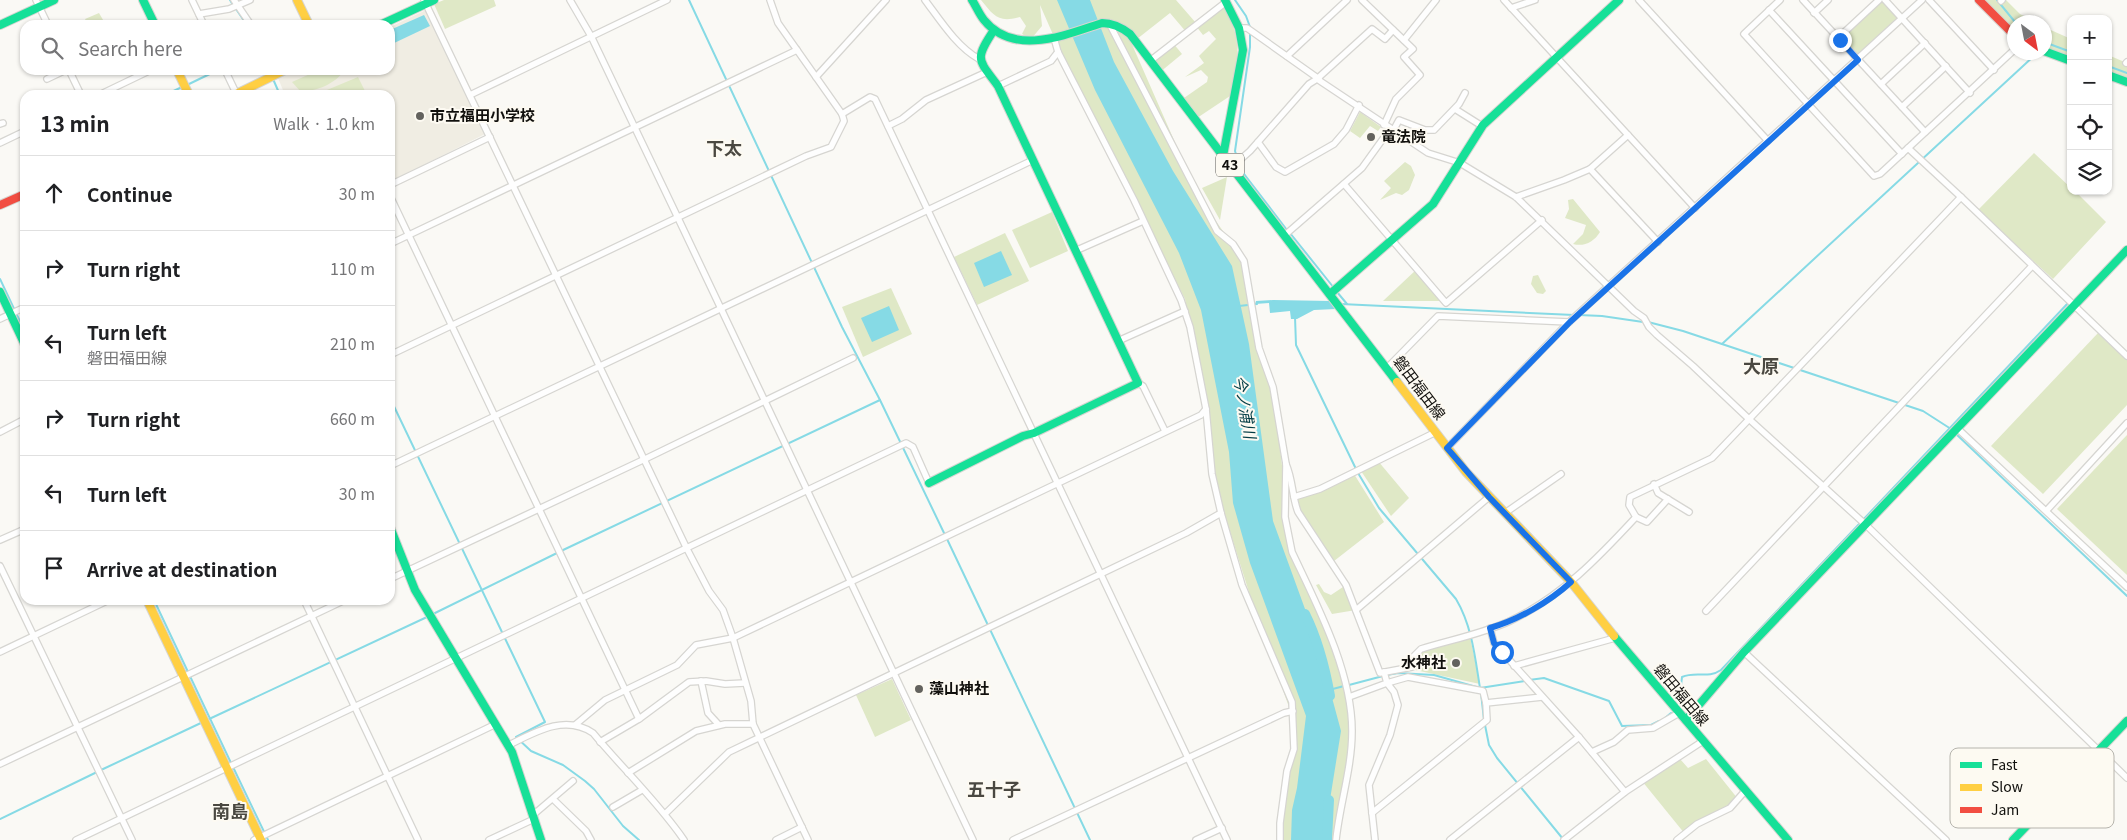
<!DOCTYPE html>
<meta charset="utf-8">
<style>
body{margin:0;font-family:Georgia,"Noto Sans JP",serif;background:#f2f2f2;color:#202124}
.controls{position:absolute;right:15px;top:15px;display:grid;overflow:hidden;border-radius:10px;box-shadow:0 1px 4px #0004}
.controls button{width:45px;height:45px;display:grid;place-items:center;padding:0;border:0;border-bottom:1px solid #e0e0e0;background:#fff;color:#202124;font:25px sans-serif}
.compass{position:absolute;left:2007px;top:15px;width:45px;height:45px;border-radius:50%;background:#fff;box-shadow:0 1px 4px #0004;rotate:148deg}
.stop{position:absolute;width:15px;height:15px;margin:-11px;border:4px solid #1a73e8;border-radius:50%;background:#fff}
.stop.end{background:#1a73e8;border-color:#fff;box-shadow:0 1px 5px #0008}
.list{margin:0;padding:0;list-style:none}
h2{display:flex;justify-content:space-between;align-items:center;height:65px;margin:0;padding:0 20px;font-size:21px}
h2 small{font-size:16px;font-weight:400;color:#757577}
.list li{display:grid;grid-template-columns:32px 1fr auto;gap:15px;align-items:center;box-sizing:border-box;height:75px;padding:0 20px;border-top:1px solid #e0e0e0}
.list b{display:block;font-size:19px;white-space:nowrap}
.list p{margin:0;font-size:16px;white-space:nowrap;color:#757577}
.list em{font-size:16px;font-style:normal;color:#757577}
.icon{flex:none;width:28px;height:28px;fill:none;stroke:currentColor;stroke-width:2;stroke-linecap:round;stroke-linejoin:round}
.map{position:relative;flex:none;width:2127px;height:840px;overflow:hidden}
.search{position:absolute;background:#fff;box-shadow:0 1px 4px #0004;left:20px;top:20px;width:375px;height:55px;display:flex;align-items:center;gap:12px;box-sizing:border-box;padding:0 18px;border-radius:15px;color:#757577;font-size:19px}
.panel{position:absolute;background:#fff;box-shadow:0 1px 4px #0004;left:20px;top:90px;width:375px;height:515px;border-radius:15px}
.map>svg:first-child{display:block}
.built{fill:#f0ede3}
.green{fill:#dfe8c6}
.water{fill:#86dae5}
.lines{fill:none;stroke-linecap:round;stroke-linejoin:round}
.stream{stroke:#86dae5;stroke-width:2}
.river{stroke:#86dae5;stroke-width:10}
.street-casing{stroke:#d6d5d1;stroke-width:8}
.fast-casing{stroke:#d6d5d1;stroke-width:10}
.slow-casing{stroke:#d6d5d1;stroke-width:10}
.jam-casing{stroke:#d6d5d1;stroke-width:10}
.street{stroke:#fefefe;stroke-width:5.5}
.fast{stroke:#16e098;stroke-width:8}
.slow{stroke:#ffcf43;stroke-width:8}
.jam{stroke:#f24e42;stroke-width:8}
.route{stroke:#1a73e8;stroke-width:6}
.poi-dot{fill:#63625e;stroke:#fdfaf2;stroke-width:2}
.labels{text-anchor:middle;stroke-width:4;stroke-linejoin:round;paint-order:stroke}
.shield{fill:#fdfaf2;stroke:#585652;stroke-width:1}
.shield-label{font-size:14px;font-weight:bold;fill:#11100d}
.poi-label{font-size:15px;font-weight:bold;fill:#11100d;stroke:#fdfaf2;text-anchor:start}
.street-label{font-size:15px;fill:#11100d;stroke:#fdfaf2}
.water-label{font-size:16px;font-style:italic;fill:#043e46;stroke:#fdfaf2}
.quarter-label{font-size:18px;font-weight:bold;fill:#4a4841;stroke:#fdfaf2}
.key{fill:#fdfaf2;stroke:#b6b4ad;stroke-width:1}
.key-label{font-size:14px;fill:#11100d}
</style>
<div class="map">
<svg width="2127" height="840" viewBox="0 0 2127 840">
<rect width="100%" height="100%" fill="#faf9f5"/>
<path class="built" d="M428,9L485,134L390,182V95H285L278,78L296,70H390V27Z"/>
<g class="green">
<path d="M444,0H494L496,6L445,29L434,4Z"/>
<path d="M981,0H1176L1196,23L1187,33L1170,13L1137,39L1127,33L1199,197L1244,261L1256,331L1274,392L1291,548L1320,614L1350,704L1349,767L1336,840H1282L1286,781L1294,721L1258,621L1226,519L1211,465L1205,403L1185,299L1073,80L1040,5L1042,26L1031,39L1022,34L1026,26L1020,17C998,23 994,16 981,0Z"/>
<path d="M1883,0L1902,18L1858,60L1840,40Z"/>
<path d="M1979,0H2006L2020,14L2036,22H2014V34Z"/>
<path d="M1223,7C1243,36 1238,62 1233,94L1197,118L1184,98L1207,82L1208,77L1201,70L1185,77L1204,63L1199,56L1216,39L1209,31L1203,35L1196,26Z"/>
<path d="M99,13L106,25H88L85,19Z"/>
<path d="M2044,27L2071,39V61L2045,49Z"/>
<path d="M1173,43L1182,54L1159,73L1151,61Z"/>
<path d="M2108,55L2127,63V82L2108,75Z"/>
<path d="M319,70H344C336,84 316,91 301,92L292,82Z"/>
<path d="M358,77L367,95H315Z"/>
<path d="M1360,112L1381,127L1378,131L1370,126L1360,138L1350,131Z"/>
<path d="M2034,153L2071,188V191H2075L2106,222L2053,279L1978,210Z"/>
<path d="M1405,162L1411,166L1415,175L1409,190L1402,195L1396,193L1380,200L1391,188L1384,181Z"/>
<path d="M1227,177L1220,220L1202,188Z"/>
<path d="M1573,199L1600,232C1594,242 1584,247 1573,244L1583,234L1586,225L1565,218L1569,209L1568,200Z"/>
<path d="M1052,212L1068,251L1030,268L1012,230Z"/>
<path d="M1005,233L1029,281L977,305L954,257Z"/>
<path d="M1417,269L1445,301H1383Z"/>
<path d="M1538,275L1546,291L1543,294L1537,293L1531,284L1533,276Z"/>
<path d="M891,288L912,334L863,357L842,307Z"/>
<path d="M2098,333L2127,360V405L2043,494L1991,446Z"/>
<path d="M2127,435V575L2057,509Z"/>
<path d="M1378,461L1409,498L1391,516L1361,471Z"/>
<path d="M1354,474L1384,522L1334,561L1298,507V498Z"/>
<path d="M1319,584L1324,592L1331,595L1346,585L1356,610L1332,614L1316,585Z"/>
<path d="M1470,637L1480,684L1415,670L1416,658L1420,653Z"/>
<path d="M892,679L911,720L875,737L856,695Z"/>
<path d="M1680,759L1688,768L1706,759L1738,799L1726,810L1685,834L1642,781Z"/>
</g>
<g class="water">
<path d="M1057,0H1090L1114,62L1173,171L1232,266L1249,344L1273,521L1317,642L1341,731L1329,806L1327,840H1291L1292,810L1297,788L1306,716L1250,563L1233,503L1229,452L1201,310L1179,253L1095,90Z"/>
<path d="M424,15L430,26L390,45V30Z"/>
<path d="M1001,251L1012,275L984,287L974,263Z"/>
<path d="M1273,300L1331,301L1336,309L1314,310L1297,319H1291L1290,311L1270,313L1269,303L1255,304L1256,301Z"/>
<path d="M889,306L899,330L872,342L861,318Z"/>
</g>
<g class="lines">
<g class="stream">
<path d="M230,0L233,5"/>
<path d="M689,0L842,327L880,400L945,535"/>
<path d="M1235,0L1246,16L1250,27"/>
<path d="M1997,0L2015,22"/>
<path d="M236,9L247,25"/>
<path d="M1250,32V47L1235,151L1241,170L1287,230"/>
<path d="M2044,42L2071,52"/>
<path d="M2108,66L2127,73"/>
<path d="M273,79L280,95"/>
<path d="M187,85L218,70"/>
<path d="M165,95L182,87"/>
<path d="M1290,233L1334,288"/>
<path d="M0,279L25,332"/>
<path d="M1337,292L1347,304"/>
<path d="M1341,304L1574,315"/>
<path d="M1239,306L1257,304"/>
<path d="M1579,315L1602,316L1643,322"/>
<path d="M1295,317L1296,345L1356,469"/>
<path d="M1648,322L1683,331L1923,411L1951,429"/>
<path d="M1722,344L2037,53"/>
<path d="M390,398L545,722L516,737L531,751L563,765L585,781L594,789L623,826L639,840"/>
<path d="M1955,433L2127,596"/>
<path d="M1358,473L1379,508L1456,599C1472,626 1475,657 1480,688"/>
<path d="M947,539L1090,840"/>
<path d="M561,551L880,400"/>
<path d="M154,600L231,763"/>
<path d="M431,615L557,553"/>
<path d="M1387,675L1398,673L1434,675L1480,688L1525,681"/>
<path d="M1529,680L1544,678L1609,701L1622,726L1651,725L1659,721"/>
<path d="M1349,685L1383,676"/>
<path d="M1329,690L1344,686"/>
<path d="M1481,693L1484,720"/>
<path d="M1679,704L1682,677C1696,671 1708,679 1721,670L2069,302"/>
<path d="M1665,718L1671,713"/>
<path d="M207,720L427,617"/>
<path d="M1485,725L1489,745L1497,758L1563,839"/>
<path d="M233,767L268,840"/>
<path d="M101,770L203,722"/>
<path d="M0,819L97,772"/>
</g>
<g class="river">
<path d="M1305,614C1318,640 1325,668 1330,696"/>
<path d="M1327,840L1329,800"/>
</g>
<g class="street-casing">
<g id="street">
<path d="M36,0L48,25"/>
<path d="M192,0L204,25"/>
<path d="M234,0L251,25"/>
<path d="M424,0L687,549L709,591L723,610L733,638L751,701L753,724L808,840"/>
<path d="M570,0L591,36L678,218L973,840"/>
<path d="M925,0C940,20 957,47 979,59"/>
<path d="M1362,0L1413,49L1404,57L1420,75L1396,99L1384,125"/>
<path d="M1504,0L1695,208"/>
<path d="M1639,0L1768,141"/>
<path d="M1780,0L1744,34L1874,176L1880,174L2014,50"/>
<path d="M1803,0L1925,132"/>
<path d="M1885,0L1970,93"/>
<path d="M1929,0L1994,70"/>
<path d="M2001,1L2002,0"/>
<path d="M1511,8L1535,0"/>
<path d="M1769,10L1902,154"/>
<path d="M1814,13L1828,0"/>
<path d="M199,14L229,9L250,0"/>
<path d="M1109,23L1217,231L1233,244L1244,261L1259,348L1273,387L1286,464L1285,517L1292,552C1317,605 1352,671 1352,731C1352,768 1340,803 1336,840"/>
<path d="M1239,28H1247L1319,79"/>
<path d="M1054,38L1058,52L1134,200L1181,300L1190,327L1206,409L1212,474L1221,513L1242,585L1292,702L1294,749L1287,771L1280,823V840"/>
<path d="M1838,38L1879,0"/>
<path d="M1404,40L1436,0"/>
<path d="M1287,56L1347,0"/>
<path d="M1150,61L1226,2"/>
<path d="M2126,63L2127,62"/>
<path d="M69,70L81,95"/>
<path d="M225,70L237,95"/>
<path d="M816,77L886,0"/>
<path d="M1318,78L1372,29L1385,39L1393,30"/>
<path d="M47,79L66,70"/>
<path d="M1881,84L1925,43"/>
<path d="M998,86L1051,61L1058,52"/>
<path d="M99,95L151,70"/>
<path d="M470,95L667,0"/>
<path d="M1902,107L1946,66"/>
<path d="M1455,109L1482,126"/>
<path d="M842,114L870,97L875,99L1227,840"/>
<path d="M0,124L3,123"/>
<path d="M888,126L902,119L926,100L987,72"/>
<path d="M1393,131L1399,120L1425,130H1434L1459,104L1465,93"/>
<path d="M1258,142L1276,167L1285,172L1334,144L1346,130L1359,105"/>
<path d="M0,143L25,131"/>
<path d="M1908,148L1961,197"/>
<path d="M1232,167L1250,151L1309,84L1317,79L1428,153L1460,163L1516,197L1634,311L1644,318L1649,327L1657,335L1693,366L1750,420L1866,525L2127,778"/>
<path d="M1590,169L1658,242"/>
<path d="M1344,184L1446,303L1542,220"/>
<path d="M390,185L490,137"/>
<path d="M390,196L639,719"/>
<path d="M1516,197L1564,180L1590,169L1628,135"/>
<path d="M1285,235L1362,168L1390,129"/>
<path d="M390,244L797,50"/>
<path d="M1075,251L1143,221"/>
<path d="M0,319L25,307"/>
<path d="M1118,341L1185,311"/>
<path d="M390,355L806,156L831,147L844,121L842,114L778,23L770,0"/>
<path d="M1387,368L1438,316L1569,322"/>
<path d="M1138,383L1143,386L1165,431"/>
<path d="M1957,428L2127,587"/>
<path d="M0,432L25,419"/>
<path d="M1447,448L1569,322L1922,0"/>
<path d="M1286,464C1293,480 1292,497 1298,512L1346,585L1380,673L1412,667L1413,657L1421,649C1450,640 1482,634 1510,621C1561,597 1598,558 1636,517L1629,505L1630,497L1712,458L1961,197L2127,356"/>
<path d="M390,466L1033,160"/>
<path d="M1654,484L1658,493L1689,512"/>
<path d="M1294,497L1320,489L1436,432"/>
<path d="M2047,510L2127,423"/>
<path d="M1505,513L1561,474"/>
<path d="M1636,517L1647,522L1668,499"/>
<path d="M0,540L25,529"/>
<path d="M0,566L132,840"/>
<path d="M390,579L645,459L853,358"/>
<path d="M304,600L418,840"/>
<path d="M1356,610L1489,497"/>
<path d="M1706,611L2032,266"/>
<path d="M1490,628L1494,643L1579,737L1625,792"/>
<path d="M0,652L109,600"/>
<path d="M1744,652L1946,840"/>
<path d="M1514,666L1615,638"/>
<path d="M701,681L708,713L719,725"/>
<path d="M1349,697L1387,683L1384,672"/>
<path d="M575,725L605,700L677,665L696,645L733,638L1201,415L1206,409"/>
<path d="M600,742L639,719L689,682L706,681L725,684L745,683"/>
<path d="M509,745C535,732 565,714 593,733C623,769 658,802 684,840"/>
<path d="M1592,752L1614,742L1628,730L1653,728L1679,713"/>
<path d="M0,764L345,600"/>
<path d="M628,773L696,731L725,724H753"/>
<path d="M553,799L586,831L591,840"/>
<path d="M613,807L642,790"/>
<path d="M666,813L729,752L1186,533L1221,513"/>
<path d="M1372,813L1487,720L1486,703L1542,697"/>
<path d="M533,815L573,781"/>
<path d="M76,840L906,443L913,447L929,483"/>
<path d="M254,840L496,724"/>
<path d="M489,840L534,819"/>
<path d="M776,840L802,827"/>
<path d="M1013,840L1284,713L1293,711"/>
<path d="M1196,840L1222,828"/>
<path d="M1375,840L1369,785L1390,735L1398,705L1394,692L1387,683L1408,677L1483,691L1486,703"/>
<path d="M1450,840L1579,737"/>
<path d="M1564,840L1625,792L1703,741"/>
<path d="M1677,840L1697,824L1730,808L1745,791"/>
</g>
</g>
<g class="fast-casing">
<g id="fast">
<path d="M143,0L155,25"/>
<path d="M972,0C976,6 979,14 984,20C1014,57 1065,35 1102,23C1113,23 1121,27 1130,34L1223,156"/>
<path d="M1225,0L1239,28L1243,50L1223,156L1397,382"/>
<path d="M0,25L54,0"/>
<path d="M380,25L434,0"/>
<path d="M2044,51L2071,61"/>
<path d="M2108,75L2127,82"/>
<path d="M0,292L25,345"/>
<path d="M1330,294L1433,204L1483,125L1619,0"/>
<path d="M929,483L1023,436L1034,433L1138,383L998,86C978,59 974,60 994,30"/>
<path d="M390,527L415,590L512,752L541,840"/>
<path d="M1614,636L1788,840"/>
<path d="M1686,720L1744,652L2127,250"/>
<path d="M2013,840L2127,721"/>
</g>
</g>
<g class="slow-casing">
<g id="slow">
<path d="M297,0L309,25"/>
<path d="M177,70L189,95"/>
<path d="M234,95L285,70"/>
<path d="M1397,382L1466,472L1571,582L1614,636"/>
<path d="M147,600L261,840"/>
</g>
</g>
<g class="jam-casing">
<g id="jam">
<path d="M1979,0L2014,35"/>
<path d="M0,205L25,194"/>
</g>
</g>
<use href="#street" class="street"/>
<use href="#fast" class="fast"/>
<use href="#slow" class="slow"/>
<use href="#jam" class="jam"/>
</g>
<g class="lines">
<path class="route" d="M1502,652L1494,643L1490,628C1518,620 1549,602 1571,582L1489,497L1447,448L1570,322L1858,60L1840,40"/>
</g>
<g class="poi-dot">
<circle cx="420" cy="116" r="5"/>
<circle cx="1371" cy="137" r="5"/>
<circle cx="1456" cy="663" r="5"/>
<circle cx="919" cy="689" r="5"/>
</g>
<g class="labels">
<rect class="shield" x="1216" y="153.5" width="28" height="23" rx="4"/>
<g class="shield-label">
<text x="1230" y="170">43</text>
</g>
<g class="poi-label">
<text x="430" y="121">市立福田小学校</text>
<text x="1381" y="142">竜法院</text>
<text x="1446" y="668" text-anchor="end">水神社</text>
<text x="929" y="694">藻山神社</text>
</g>
<g class="street-label">
<text transform="translate(1419 388) rotate(53)" y="5">磐田福田線</text>
<text transform="translate(1681 695) rotate(50)" y="5">磐田福田線</text>
</g>
<g class="water-label">
<text transform="translate(1245 407) rotate(80)" y="6">今ノ浦川</text>
</g>
<g class="quarter-label">
<text x="724" y="155">下太</text>
<text x="1761" y="373">大原</text>
<text x="994" y="796">五十子</text>
<text x="230" y="818">南島</text>
</g>
</g>
<rect x="1950" y="748" width="164" height="80" rx="8" class="key"/>
<rect x="1960" y="762" width="22" height="6" fill="#16e098"/>
<rect x="1960" y="784" width="22" height="7" fill="#ffcf43"/>
<rect x="1960" y="807" width="22" height="6" fill="#f24e42"/>
<g class="key-label">
<text x="1991" y="770">Fast</text>
<text x="1991" y="792">Slow</text>
<text x="1991" y="815">Jam</text>
</g>
</svg>
<div class="controls">
<button>+</button>
<button>−</button>
<button><svg class="icon" aria-label="locate" viewBox="0 0 24 24"><circle cx="12" cy="12" r="6"/><path d="M12 2v4M12 18v4M2 12h4M18 12h4"/></svg></button>
<button><svg class="icon" aria-label="layers" viewBox="0 0 24 24"><path d="M12 4l9 5-9 5-9-5zM3 14l9 5 9-5"/></svg></button>
</div>
<svg class="compass" viewBox="-18 -18 36 36"><path d="M0-13l5 13h-10z" fill="#e53935"/><path d="M0 13l5-13h-10z" fill="#757577"/></svg>
<div class="stop" style="left:1502px;top:652px"></div>
<div class="stop end" style="left:1840px;top:40px"></div>
<div class="search"><svg class="icon" aria-label="search" viewBox="0 0 24 24"><circle cx="10" cy="10" r="6"/><path d="M15 15l6 6"/></svg>Search here</div>
<section class="panel">
<h2>13 min<small>Walk · 1.0 km</small></h2>
<ul class="list">
<li><svg class="icon" aria-label="ahead" viewBox="0 0 24 24"><path d="M12 20V5M6 11l6-6 6 6"/></svg><div><b>Continue</b></div><em>30 m</em></li>
<li><svg class="icon" aria-label="right" viewBox="0 0 24 24"><path d="M7 20v-9h11M14 6l5 5-5 5"/></svg><div><b>Turn right</b></div><em>110 m</em></li>
<li><svg class="icon" aria-label="left" viewBox="0 0 24 24"><path d="M17 20v-9H6M10 6l-5 5 5 5"/></svg><div><b>Turn left</b><p>磐田福田線</p></div><em>210 m</em></li>
<li><svg class="icon" aria-label="right" viewBox="0 0 24 24"><path d="M7 20v-9h11M14 6l5 5-5 5"/></svg><div><b>Turn right</b></div><em>660 m</em></li>
<li><svg class="icon" aria-label="left" viewBox="0 0 24 24"><path d="M17 20v-9H6M10 6l-5 5 5 5"/></svg><div><b>Turn left</b></div><em>30 m</em></li>
<li><svg class="icon" aria-label="arrive" viewBox="0 0 24 24"><path d="M6 21V4h12l-3 4 3 4H6"/></svg><div><b>Arrive at destination</b></div></li>
</ul>
</section>
</div>
